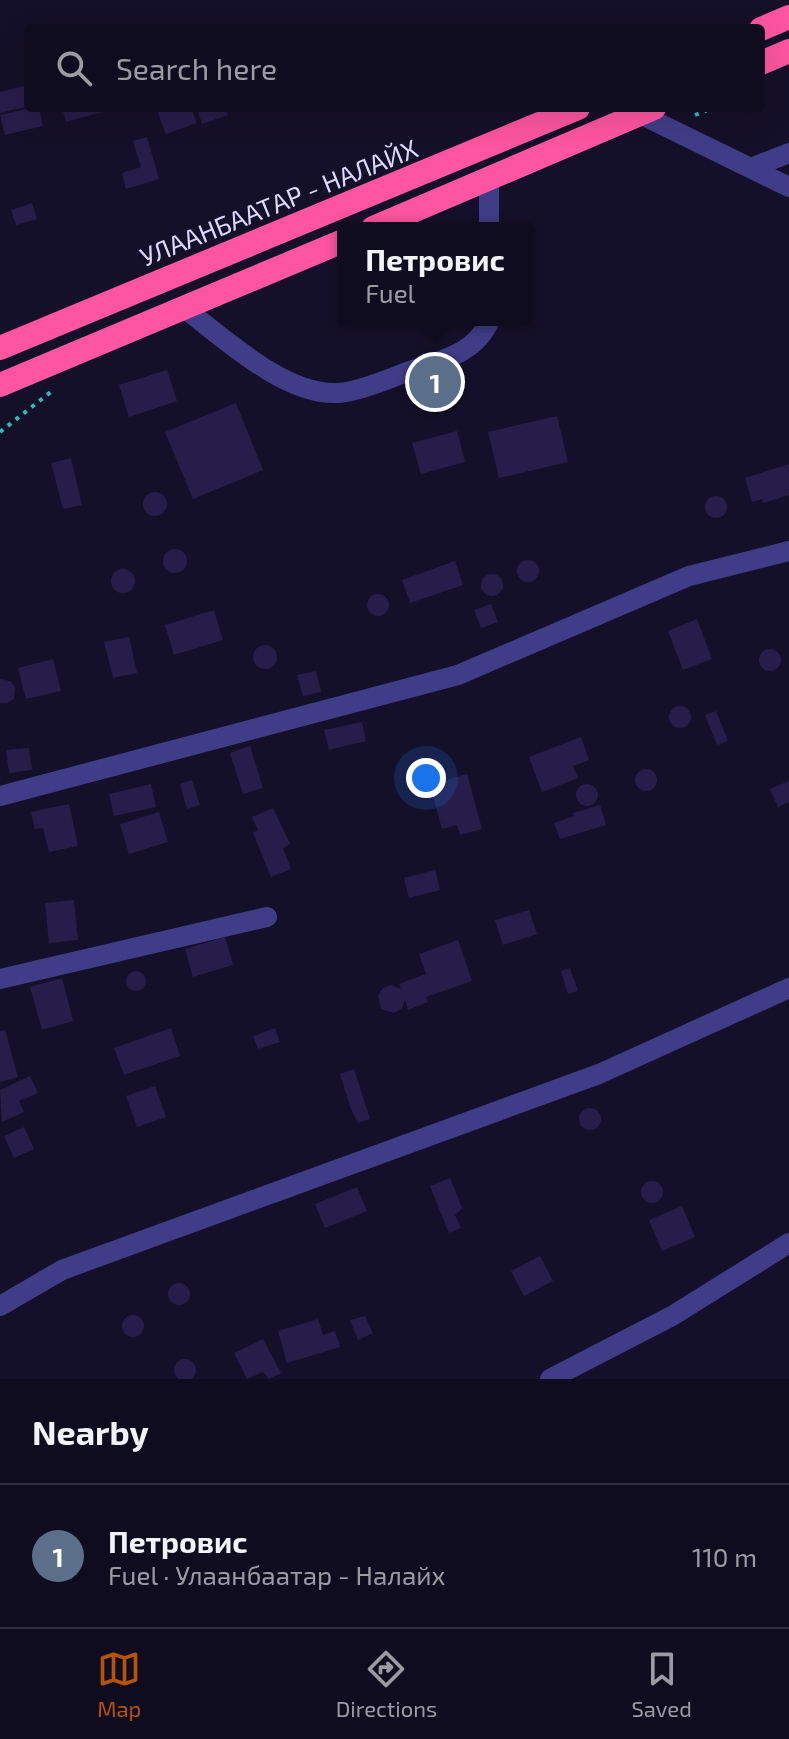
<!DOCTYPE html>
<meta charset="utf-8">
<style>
body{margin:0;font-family:"Exo 2",sans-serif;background:#191528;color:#f1f3f6}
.you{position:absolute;left:426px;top:778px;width:28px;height:28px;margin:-20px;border:6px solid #fff;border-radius:50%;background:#1a73e8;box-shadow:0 0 0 12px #1a73e833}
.badge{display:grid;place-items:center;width:52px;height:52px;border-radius:50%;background:#b45309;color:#fff;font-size:26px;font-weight:700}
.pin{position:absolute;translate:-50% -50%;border:4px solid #fff;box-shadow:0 2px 8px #0006}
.popup{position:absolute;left:337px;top:222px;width:196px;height:104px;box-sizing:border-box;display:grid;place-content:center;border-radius:8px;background:#100c1f;filter:drop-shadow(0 2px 6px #0005);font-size:26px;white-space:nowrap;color:#9c9ba4}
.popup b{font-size:30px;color:#f1f3f6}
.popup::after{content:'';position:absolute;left:50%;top:100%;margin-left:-16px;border:16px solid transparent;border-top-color:#100c1f}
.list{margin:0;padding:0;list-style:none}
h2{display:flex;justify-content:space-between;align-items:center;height:104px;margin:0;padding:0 32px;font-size:34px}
h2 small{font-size:26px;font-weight:400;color:#9c9ba4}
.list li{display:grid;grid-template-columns:52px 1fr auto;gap:24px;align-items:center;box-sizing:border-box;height:144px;padding:0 32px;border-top:2px solid #302c3d}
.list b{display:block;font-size:30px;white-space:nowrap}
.list p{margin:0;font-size:26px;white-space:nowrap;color:#9c9ba4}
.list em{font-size:26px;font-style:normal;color:#9c9ba4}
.icon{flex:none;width:44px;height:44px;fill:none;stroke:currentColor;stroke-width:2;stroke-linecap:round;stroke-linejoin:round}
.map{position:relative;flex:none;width:789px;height:1379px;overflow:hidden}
.search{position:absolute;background:#100c1f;box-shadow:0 8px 32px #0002;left:24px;right:24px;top:24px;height:88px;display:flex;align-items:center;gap:20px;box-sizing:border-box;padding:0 28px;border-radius:8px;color:#9c9ba4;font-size:30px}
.sheet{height:248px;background:#100c1f}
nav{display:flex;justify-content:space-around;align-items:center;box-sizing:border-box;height:112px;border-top:2px solid #302c3d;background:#100c1f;font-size:22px;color:#9c9ba4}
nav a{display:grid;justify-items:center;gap:4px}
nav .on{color:#b45309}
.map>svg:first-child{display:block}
.building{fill:#271d4a}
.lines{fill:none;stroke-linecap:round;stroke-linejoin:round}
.path{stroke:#31bab6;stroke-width:4;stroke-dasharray:4 6;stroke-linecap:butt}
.minor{stroke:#413c87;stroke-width:20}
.highway{stroke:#fd55a1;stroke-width:24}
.labels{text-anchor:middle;stroke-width:8;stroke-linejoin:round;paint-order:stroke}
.street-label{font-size:26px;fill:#ded9ff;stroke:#151029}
</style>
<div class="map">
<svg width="789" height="1379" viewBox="0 0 789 1379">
<rect width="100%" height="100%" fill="#151029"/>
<g class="building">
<path d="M28,85V106L0,113V92Z"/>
<path d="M31,108H39L43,126L5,135L0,115Z"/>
<path d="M62,108H113V109L66,122Z"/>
<path d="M156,108H191L197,123L166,134Z"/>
<path d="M197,108H225L228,115L202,124Z"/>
<path d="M147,137L159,179L126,189L122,173L141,167L133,141Z"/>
<path d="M32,203L37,219L16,225L11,210Z"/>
<path d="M167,370L177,401L129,417L119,385Z"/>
<path d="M236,403L263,470L193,499L165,432Z"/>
<path d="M557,416L568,462L499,478L488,432Z"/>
<path d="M457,431L465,462L421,474L412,443Z"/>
<path d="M71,458L82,505L63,509L51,463Z"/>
<path d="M789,464V495L763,503L762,499L752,502L745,478Z"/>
<circle cx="155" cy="504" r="12"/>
<circle cx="716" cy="507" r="11"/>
<circle cx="175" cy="561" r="12"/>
<circle cx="528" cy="571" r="11"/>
<path d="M455,561L463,585L410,603L402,580Z"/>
<circle cx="123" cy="581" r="12"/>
<circle cx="492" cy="585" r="11"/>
<circle cx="378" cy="605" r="11"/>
<path d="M491,604L498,622L481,628L474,610Z"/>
<path d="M214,610L223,640L174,655L165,625Z"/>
<path d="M697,619L712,659L683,670L668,631Z"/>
<path d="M129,637L137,673L113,678L104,642Z"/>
<circle cx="265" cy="657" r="12"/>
<circle cx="770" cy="660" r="11"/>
<path d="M53,659L61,691L26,699L18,668Z"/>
<path d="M316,671L321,692L303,696L297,675Z"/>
<path d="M0,679L10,681L15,687L14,699L7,703H0Z"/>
<circle cx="680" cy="717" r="11"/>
<path d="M716,711L728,741L717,745L705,715Z"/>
<path d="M362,722L366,741L329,750L324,730Z"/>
<path d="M581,737L589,760L573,766L578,778L542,792L529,757Z"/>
<path d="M250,746L263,788L243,794L230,753Z"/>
<path d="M29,748L32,770L9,773L6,750Z"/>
<circle cx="646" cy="780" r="11"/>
<path d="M467,774L482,829L460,835L457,825L442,829L430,785Z"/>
<path d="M192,780L200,805L187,809L180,784Z"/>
<path d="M789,781V802L778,807L770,789Z"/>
<circle cx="587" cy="795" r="11"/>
<path d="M151,784L156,807L114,816L109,794Z"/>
<path d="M69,804L78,846L49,852L43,828L35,829L31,812Z"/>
<path d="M600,805L606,825L560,839L554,823L574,816L573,813Z"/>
<path d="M273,808L290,844L283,848L291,869L271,877L253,833L258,830L252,817Z"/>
<path d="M159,812L168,842L129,854L120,824Z"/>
<path d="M435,870L440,890L409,898L404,878Z"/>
<path d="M74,900L78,940L49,943L45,903Z"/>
<path d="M529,910L537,934L503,945L495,920Z"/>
<path d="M225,937L233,965L193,977L185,949Z"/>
<path d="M458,940L472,981L426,997L428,1002L408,1010L405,1000L402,1008L394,1013L381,1009L378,995L383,988L391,985L401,989L399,984L426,974L419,954Z"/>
<path d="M570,968L578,991L568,994L561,971Z"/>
<circle cx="136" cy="981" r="10"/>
<path d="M62,978L73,1021L42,1030L30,987Z"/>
<path d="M171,1028L180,1056L124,1075L114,1048Z"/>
<path d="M275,1028L280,1042L258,1049L253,1036Z"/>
<path d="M5,1030L18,1077L0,1082V1031Z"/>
<path d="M354,1069L370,1119L358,1123L351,1109L340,1074Z"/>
<path d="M30,1076L38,1093L19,1101L24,1112L2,1122L0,1090Z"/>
<path d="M155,1086L166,1117L137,1127L126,1096Z"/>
<circle cx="590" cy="1119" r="11"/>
<path d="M24,1127L34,1149L14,1158L4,1136Z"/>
<path d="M450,1178L462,1208L455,1215L461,1228L449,1233L430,1186Z"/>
<circle cx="652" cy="1192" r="11"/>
<path d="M357,1187L367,1211L325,1228L315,1204Z"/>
<path d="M682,1206L695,1237L662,1251L649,1220Z"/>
<path d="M540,1256L553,1281L524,1296L511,1271Z"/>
<circle cx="179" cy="1294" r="11"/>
<circle cx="133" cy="1326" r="11"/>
<path d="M365,1316L373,1333L358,1340L350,1320Z"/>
<path d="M318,1319L323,1335L335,1331L340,1347L287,1363L278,1331Z"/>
<path d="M263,1339L281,1373L269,1379L263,1372L247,1379L234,1353Z"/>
<circle cx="185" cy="1370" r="11"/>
</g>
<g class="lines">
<g class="path">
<path d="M695,115L713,108"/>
<path d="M0,432L52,391"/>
</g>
<g class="minor">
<path d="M640,114L789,187"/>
<path d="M751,168L789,153"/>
<path d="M489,178V228"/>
<path d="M184,308C224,338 285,396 338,393C363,391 397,375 421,367C450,358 477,350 490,320"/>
<path d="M0,796L458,675L689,576L789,551"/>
<path d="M0,979L267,917"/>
<path d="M0,1306L62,1270L599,1074L789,988"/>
<path d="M550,1379L672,1316L789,1243"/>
</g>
<g class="highway">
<path d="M761,29L789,17"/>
<path d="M761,63L789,51"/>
<path d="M373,228L654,108"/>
<path d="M0,348L578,108"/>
<path d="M0,385L343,241"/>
</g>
</g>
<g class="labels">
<g class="street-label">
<text transform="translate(279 203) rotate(-22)" y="9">УЛААНБААТАР - НАЛАЙХ</text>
</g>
</g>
</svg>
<div class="you"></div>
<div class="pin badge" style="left:435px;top:382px;background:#5c6f8a">1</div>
<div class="popup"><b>Петровис</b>Fuel</div>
<div class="search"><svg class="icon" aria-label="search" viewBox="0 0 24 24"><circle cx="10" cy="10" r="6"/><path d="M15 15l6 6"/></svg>Search here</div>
</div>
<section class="sheet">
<h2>Nearby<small></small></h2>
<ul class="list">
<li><span class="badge" style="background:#5c6f8a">1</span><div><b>Петровис</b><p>Fuel · Улаанбаатар - Налайх</p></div><em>110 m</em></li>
</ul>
</section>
<nav>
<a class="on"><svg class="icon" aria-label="map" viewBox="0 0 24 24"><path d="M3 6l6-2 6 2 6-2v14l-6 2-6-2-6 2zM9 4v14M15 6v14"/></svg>Map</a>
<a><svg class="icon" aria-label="directions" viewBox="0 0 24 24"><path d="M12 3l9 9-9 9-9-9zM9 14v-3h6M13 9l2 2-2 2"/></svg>Directions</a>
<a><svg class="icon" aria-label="saved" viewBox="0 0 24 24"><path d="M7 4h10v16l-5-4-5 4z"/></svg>Saved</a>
</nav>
